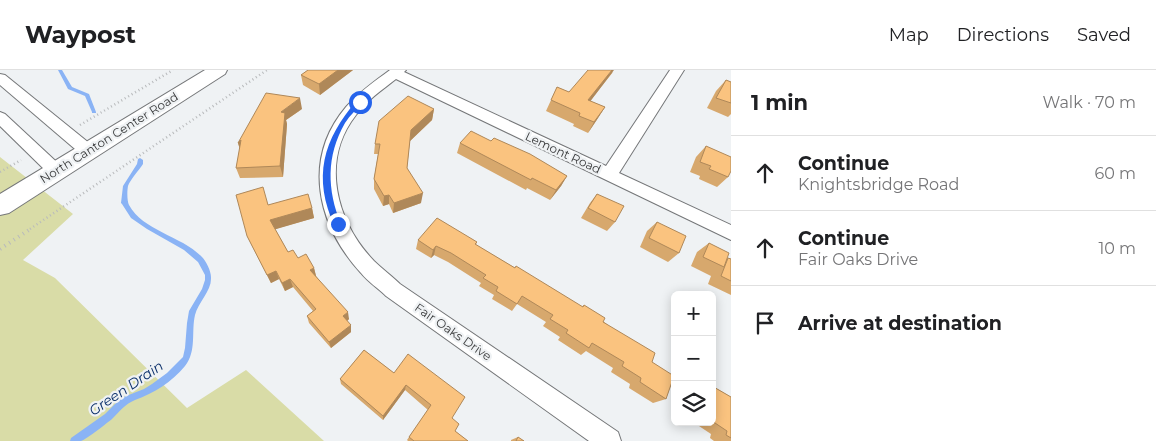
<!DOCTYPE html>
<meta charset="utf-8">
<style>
body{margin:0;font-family:Montserrat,sans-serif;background:#f6f6f6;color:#202124}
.controls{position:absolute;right:15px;bottom:15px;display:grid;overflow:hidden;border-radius:8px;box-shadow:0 2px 12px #0003}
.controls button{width:45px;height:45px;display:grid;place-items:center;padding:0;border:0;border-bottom:1px solid #e0e0e0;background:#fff;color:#202124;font:25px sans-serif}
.stop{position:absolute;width:15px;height:15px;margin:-11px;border:4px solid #2563eb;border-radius:50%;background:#fff}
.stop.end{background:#2563eb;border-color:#fff;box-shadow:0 1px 5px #0008}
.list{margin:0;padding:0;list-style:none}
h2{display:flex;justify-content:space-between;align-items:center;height:65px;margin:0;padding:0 20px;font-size:21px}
h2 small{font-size:16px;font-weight:400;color:#757577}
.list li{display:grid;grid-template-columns:32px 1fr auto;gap:15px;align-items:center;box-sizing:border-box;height:75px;padding:0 20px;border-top:1px solid #e0e0e0}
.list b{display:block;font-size:19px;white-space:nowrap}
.list p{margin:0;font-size:16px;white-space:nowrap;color:#757577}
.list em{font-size:16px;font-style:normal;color:#757577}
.icon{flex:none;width:28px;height:28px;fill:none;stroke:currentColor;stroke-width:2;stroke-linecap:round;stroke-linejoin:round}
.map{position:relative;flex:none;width:731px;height:371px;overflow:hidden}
header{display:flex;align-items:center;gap:30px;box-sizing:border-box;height:70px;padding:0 25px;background:#fff;border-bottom:1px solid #e0e0e0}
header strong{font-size:24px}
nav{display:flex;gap:28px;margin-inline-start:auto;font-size:18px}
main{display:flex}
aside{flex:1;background:#fff}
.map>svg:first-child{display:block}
.green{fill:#d9dca7}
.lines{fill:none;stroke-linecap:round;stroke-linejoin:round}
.stream{fill:#8ab3f5;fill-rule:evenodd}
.minor-casing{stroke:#757779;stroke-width:2}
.secondary-casing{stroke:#757779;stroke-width:2}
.path-far1{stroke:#b8babc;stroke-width:2.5;stroke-dasharray:1 3;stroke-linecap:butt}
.path{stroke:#b8babc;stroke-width:4;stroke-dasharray:1 4.5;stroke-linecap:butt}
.minor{fill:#fff;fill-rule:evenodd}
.secondary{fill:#fff;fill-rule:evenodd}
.wall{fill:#d7a86d}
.shaded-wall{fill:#af8859}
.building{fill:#fac37f;stroke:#af8859}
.route{fill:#2563eb}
.labels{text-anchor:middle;stroke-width:4.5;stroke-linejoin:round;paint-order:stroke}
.street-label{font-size:12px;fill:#3a3b3c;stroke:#eff2f4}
.water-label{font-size:14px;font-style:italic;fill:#0c316b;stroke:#eff2f4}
</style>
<header>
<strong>Waypost</strong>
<nav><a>Map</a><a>Directions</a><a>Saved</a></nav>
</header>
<main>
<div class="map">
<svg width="731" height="371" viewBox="0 0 731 371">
<rect width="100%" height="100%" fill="#eff2f4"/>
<path class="green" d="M0,87L73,144L23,190L55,208L187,338L246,300L324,371H0Z"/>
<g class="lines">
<g class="stream">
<path d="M58,0H62L72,17L89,24L96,42V43H92V42L85,26L68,19Z"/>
<path d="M140,88L143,90V94C139,100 130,110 128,116C127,121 127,131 129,135C143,161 182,166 202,187C206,191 211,201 211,207C212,221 198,232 195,245C191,262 197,281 185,296C172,312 154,323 135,330C125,334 120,341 112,349C107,353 87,369 81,371C78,371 73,371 70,371L71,368L105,344L121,328L144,319L152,314L167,303L183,287L185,278L187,253L189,241L202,219L205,210V205L198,192L184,180L147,159L131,148L122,134L121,133L123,116L137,94L138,89Z"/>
</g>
<g class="minor-casing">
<g id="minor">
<path d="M390,0H406L404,2L606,96L670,0H684L619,103L731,155V170L396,9C382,20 367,30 356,45C320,91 336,151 374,191C382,199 392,206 400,214L618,362L621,371H589L386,226C378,218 368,212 361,203C317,155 302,89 346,37C359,22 375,11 390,0Z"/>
<path d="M0,4L5,5L94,77L96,81L94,85L88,87L82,85L0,15Z"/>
<path d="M0,42L5,44L62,97L64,101L62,105L56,107L50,105L0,56Z"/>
</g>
</g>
<g class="secondary-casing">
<path id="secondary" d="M205,0H227L225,4L9,143L0,145V124Z"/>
</g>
<g class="path-far1">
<path d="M80,55L173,0"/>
<path d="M0,102L21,90"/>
<path d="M30,159L267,0"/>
</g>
<path class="path" d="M0,179L32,158"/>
<use href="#minor" class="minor"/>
<use href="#secondary" class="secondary"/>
</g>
<g class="wall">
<path d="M308,0H353L320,25L303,15L301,5Z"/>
<path d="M613,2L590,31L605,37L598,48L588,63L573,56L574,54L546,41L557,17L569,22Z"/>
<path d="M726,10L731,12V44L728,47L707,38L716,21Z"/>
<path d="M302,39L286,50L287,54L283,107L240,108L236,98L240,79L238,73Z"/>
<path d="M434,39L432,50L410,71L407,98L421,133L393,143L389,134L383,136L374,119V109L378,84H374L375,74Z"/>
<path d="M491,71L567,106L561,116L550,130L527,118L526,120L457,83L460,73Z"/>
<path d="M706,76L728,107L717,117L699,109L700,106L690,102L696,87Z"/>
<path d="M597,124L615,152L607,161L581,148L590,133Z"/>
<path d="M268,135L312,138L314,148L275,159L288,182L314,198L316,206L349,249L347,251L351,262L331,278L309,253L307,246L313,241L293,217L285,221L279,209L271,213L247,166Z"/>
<path d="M657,152L679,183L668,192L640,177L647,161Z"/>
<path d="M418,170L477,172L476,175L582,237L584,235L652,292L666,329L653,333L629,318L630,314L611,302L613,298L586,281L581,285L558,270L560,267L543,256L546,252L517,234L512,241L492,229L494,225L479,216L481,213L448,192L434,185L431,188L416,179Z"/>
<path d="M709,173L727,188L731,189V225L708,214L711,206L691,196L697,182Z"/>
<path d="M364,280L452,348L455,361L468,371H408L407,370L409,367L428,340L405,320L383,350L341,314L340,309Z"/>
<path d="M712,316L731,327V371H714L710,368L711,364L693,352H712Z"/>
<path d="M518,367L524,371H511V370Z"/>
</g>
<g class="shaded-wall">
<path d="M338,0H353L320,25L319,14Z"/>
<path d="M612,0H614L583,41L588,30Z"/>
<path d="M300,28L302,39L286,50L287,54L283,107L280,96L281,42Z"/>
<path d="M605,37L598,48L588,63L594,52Z"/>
<path d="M434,39L432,50L410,71L411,60Z"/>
<path d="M241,70V83L238,73Z"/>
<path d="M567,106L561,116L550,130L556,120Z"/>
<path d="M423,123L421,133L393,143L394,133Z"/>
<path d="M389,125V134L383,136L384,126Z"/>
<path d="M312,138L314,148L273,160L270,150Z"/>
<path d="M436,176L434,185L431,188L433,180Z"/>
<path d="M314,198L316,206L312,208L310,200Z"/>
<path d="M276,201L279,209L271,213L267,205Z"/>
<path d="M290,209L293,217L285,221L282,213Z"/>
<path d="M348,242L349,249L344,254L343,246Z"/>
<path d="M351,255V262L331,278L329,272Z"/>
<path d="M406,315L405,320L383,350V346Z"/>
</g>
<g class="building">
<path d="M308,0H338L319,14L301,5Z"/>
<path d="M588,0H612L588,30L605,37L594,52L579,46L580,43L551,30L557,17L569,22Z"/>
<path d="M726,10L731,12V33L716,28Z"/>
<path d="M266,23L300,28L281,42L285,43L280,96L236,98L241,70L238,73Z"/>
<path d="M408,26L434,39L411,60L407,98L423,123L394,133L389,125L384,126L374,109L380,74H375L379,51Z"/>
<path d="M471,61L491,71L494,68L530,84L567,106L556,120L532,108L531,110L460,73Z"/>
<path d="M706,76L731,87V101L728,107L709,99L711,96L700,92Z"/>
<path d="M263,117L268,135L308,124L312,138L270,150L288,182L293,180L298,188L306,184L314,198L310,200L348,242L343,246L351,255L329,272L307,246L316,239L290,209L282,213L276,201L267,205L247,166L236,125Z"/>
<path d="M597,124L624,136L615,152L588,138Z"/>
<path d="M437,148L477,172L475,174L515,198L516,196L583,237L584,235L605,248L603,252L655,283L652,292L674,306L666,329L640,312L641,308L622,296L624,292L592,273L589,278L566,263L568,260L550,249L553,245L522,226L517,234L496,221L498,217L483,208L486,205L451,183L436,176L433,180L418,170Z"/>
<path d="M657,152L686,166L679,183L649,168Z"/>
<path d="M709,173L729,183L724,197L703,187Z"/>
<path d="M728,188L731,189V211L721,206Z"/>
<path d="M364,280L394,303L408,284L465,327L452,348L459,354L455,361L468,371H414L409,367L431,335L406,315L383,346L340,309Z"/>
<path d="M712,316L731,327V368L726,365L727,361L712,351Z"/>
<path d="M518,367L524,371H516Z"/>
</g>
<path class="route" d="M357,30L363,32C357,39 350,45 345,53C326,86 327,120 341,154L338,158L335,157C312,107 323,70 357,30Z"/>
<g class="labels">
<g class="street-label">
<text transform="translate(109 68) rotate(-32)" y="4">North Canton Center Road</text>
<text transform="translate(563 83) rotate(25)" y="4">Lemont Road</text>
<text transform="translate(453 262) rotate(35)" y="4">Fair Oaks Drive</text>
</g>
<g class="water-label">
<text transform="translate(126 318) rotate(-34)" y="5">Green Drain</text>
</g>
</g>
</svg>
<div class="controls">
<button>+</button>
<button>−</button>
<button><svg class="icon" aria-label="layers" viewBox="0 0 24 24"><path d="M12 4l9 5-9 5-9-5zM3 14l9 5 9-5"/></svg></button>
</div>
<div class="stop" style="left:360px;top:32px"></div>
<div class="stop end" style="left:338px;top:154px"></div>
</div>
<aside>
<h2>1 min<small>Walk · 70 m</small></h2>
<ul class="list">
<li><svg class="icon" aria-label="ahead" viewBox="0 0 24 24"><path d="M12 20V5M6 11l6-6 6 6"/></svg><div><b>Continue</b><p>Knightsbridge Road</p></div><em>60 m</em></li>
<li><svg class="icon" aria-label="ahead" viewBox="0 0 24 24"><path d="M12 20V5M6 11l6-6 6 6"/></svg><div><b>Continue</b><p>Fair Oaks Drive</p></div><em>10 m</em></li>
<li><svg class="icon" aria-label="arrive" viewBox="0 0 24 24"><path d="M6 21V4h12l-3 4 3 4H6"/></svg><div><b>Arrive at destination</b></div></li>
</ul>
</aside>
</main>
